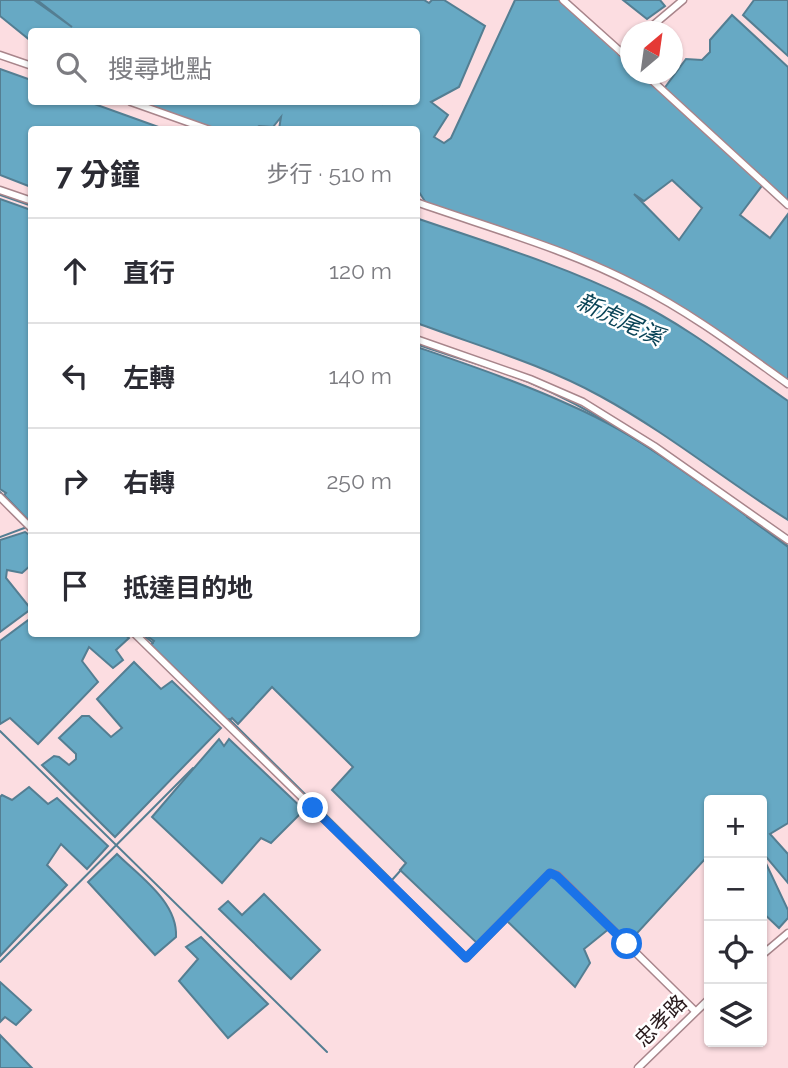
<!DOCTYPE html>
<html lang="zh-TW">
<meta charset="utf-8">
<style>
body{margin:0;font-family:Raleway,"Noto Sans TC",sans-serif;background:#f2f2f3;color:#2b2b33}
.controls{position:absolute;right:21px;bottom:21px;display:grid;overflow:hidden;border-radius:7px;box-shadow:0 2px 5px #0004}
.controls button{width:63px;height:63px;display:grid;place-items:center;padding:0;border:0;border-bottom:2px solid #e1e1e2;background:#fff;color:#2b2b33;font:35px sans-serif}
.compass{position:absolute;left:620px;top:21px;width:63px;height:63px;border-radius:50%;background:#fff;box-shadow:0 2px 5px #0004;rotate:29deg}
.stop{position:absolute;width:21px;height:21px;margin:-16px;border:5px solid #1a73e8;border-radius:50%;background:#fff}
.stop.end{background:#1a73e8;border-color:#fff;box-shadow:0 2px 7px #0008}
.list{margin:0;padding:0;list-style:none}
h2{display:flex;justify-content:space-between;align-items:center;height:91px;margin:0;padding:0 28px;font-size:30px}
h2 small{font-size:23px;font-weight:400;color:#7c7c81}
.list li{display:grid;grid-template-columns:46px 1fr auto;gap:21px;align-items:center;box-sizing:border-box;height:105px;padding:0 28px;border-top:2px solid #e1e1e2}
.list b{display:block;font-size:26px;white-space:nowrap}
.list em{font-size:23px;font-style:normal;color:#7c7c81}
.icon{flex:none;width:38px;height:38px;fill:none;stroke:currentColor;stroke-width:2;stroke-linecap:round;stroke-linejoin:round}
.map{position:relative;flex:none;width:788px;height:1068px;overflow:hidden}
.search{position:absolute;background:#fff;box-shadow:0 2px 5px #0004;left:28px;top:28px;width:392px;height:77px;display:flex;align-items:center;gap:18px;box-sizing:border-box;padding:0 24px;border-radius:7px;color:#7c7c81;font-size:26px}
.panel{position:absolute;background:#fff;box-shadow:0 2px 5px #0004;left:28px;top:126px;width:392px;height:511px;border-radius:7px}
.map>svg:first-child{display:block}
.water{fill:#67a9c4;stroke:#547e92;stroke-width:2;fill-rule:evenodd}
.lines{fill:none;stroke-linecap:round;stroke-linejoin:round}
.stream{stroke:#547e92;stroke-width:2}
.minor-casing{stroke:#a8858b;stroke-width:9}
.minor{stroke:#fff;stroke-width:6}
.route{stroke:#1a73e8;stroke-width:9}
.labels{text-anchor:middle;stroke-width:5;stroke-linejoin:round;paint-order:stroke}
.street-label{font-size:21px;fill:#281a1c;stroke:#fff}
.water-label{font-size:23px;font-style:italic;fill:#0a4457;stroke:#fff}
</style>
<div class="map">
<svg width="788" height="1068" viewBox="0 0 788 1068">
<rect width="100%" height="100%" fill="#fcdde1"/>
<g class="water">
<path d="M0,0H34L72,27L37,0H424L429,3L432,0H444L485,26L459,87L431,102L448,115L434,137L444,143L451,138L515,0H565L630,60V74H645L663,90L686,59L702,60L710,52V40L732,15L788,67V205L764,183L740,215L770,238L788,214V384L646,290L571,256L428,206L417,189L416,130L279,129L281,117L273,127L259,126L255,129H210L131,102H377L382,104L384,102H416V32H32L31,41L0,16ZM672,180L702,208L679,240L634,194L644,201Z"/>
<path d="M623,0H660L665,6L647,19Z"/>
<path d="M754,0H788V56L743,15Z"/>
<path d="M0,69L31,80L32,102H89L164,129L32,130L31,187L0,175Z"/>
<path d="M0,199L31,210V523L4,495L6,493L0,489Z"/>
<path d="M416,218C489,243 562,265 631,299C687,326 737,366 788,401V520C725,480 666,432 600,396C542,364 478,346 417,323Z"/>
<path d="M417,347C469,365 522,383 572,406C648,439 722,498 788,547V823L770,834L788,854V883L762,852V800H709V864L704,860L629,942L610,928L584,949L590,963L575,987L506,920L479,945L400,870L406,863L332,790L353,767L272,687L238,724L232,718L229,721L151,645L154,641L144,634H416Z"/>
<path d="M25,532L31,536V565L22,573L7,570L6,578L31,609L0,632V540Z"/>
<path d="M31,618L32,634H124L129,638L116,650L123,660L113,668L89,647L82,661L98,682L38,744L10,718L0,724V641Z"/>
<path d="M134,662L161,689L172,681L221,728L115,837L42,765L54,756L59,757L69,765L76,759V754L59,738L82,716H89L111,737L122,728L97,699Z"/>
<path d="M219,739L224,746L229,739L304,810L271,843L261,838L222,883L152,817Z"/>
<path d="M29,787L48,804L57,798L108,846L87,869L61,844L47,865L67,885L0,956V797L2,795L12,800Z"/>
<path d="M117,854C139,876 178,902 176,937L155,955L88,882Z"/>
<path d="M762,855L788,910V918L779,928L762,912Z"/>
<path d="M264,894L320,950L291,979L219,909L228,901L242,915Z"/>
<path d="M201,937L268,1004L228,1038L179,981L198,959L186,947Z"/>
<path d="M0,982L31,1010L16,1025L5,1017L0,1022Z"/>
<path d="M0,1035L32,1068H0Z"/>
</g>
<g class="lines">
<g class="stream">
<path d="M0,195L32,206"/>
<path d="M416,344C455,358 495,368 533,384C594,410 649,447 703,485"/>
<path d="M0,492L32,524"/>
<path d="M747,517L788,546"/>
<path d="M0,537L27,527"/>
<path d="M142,634L153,643"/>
<path d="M229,719L392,880L401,870"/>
<path d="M0,731L327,1052"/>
<path d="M0,962L193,768"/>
</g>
<g class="minor-casing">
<g id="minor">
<path d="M563,0L630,60"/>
<path d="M645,32L683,0"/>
<path d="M621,52L630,44"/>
<path d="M0,55L32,66"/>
<path d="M645,74L788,205"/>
<path d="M131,102L210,130"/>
<path d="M0,190L32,201"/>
<path d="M416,202C490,228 567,249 636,285C690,312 739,349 788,384"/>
<path d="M416,339L530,379L583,402L654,446L788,540"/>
<path d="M0,497L32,529"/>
<path d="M135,634L466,958L550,873L557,875L695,1011"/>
<path d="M762,955L788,933"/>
<path d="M638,1068L709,999"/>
</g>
</g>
<use href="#minor" class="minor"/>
</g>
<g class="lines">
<path class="route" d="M313,808L466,958L550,873L557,876L627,944"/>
</g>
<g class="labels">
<g class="street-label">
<text transform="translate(661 1021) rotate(-45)" y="7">忠孝路</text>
</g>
<g class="water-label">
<text transform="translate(620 319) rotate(25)" y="8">新虎尾溪</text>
</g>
</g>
</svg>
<div class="controls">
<button>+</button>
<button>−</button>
<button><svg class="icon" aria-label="locate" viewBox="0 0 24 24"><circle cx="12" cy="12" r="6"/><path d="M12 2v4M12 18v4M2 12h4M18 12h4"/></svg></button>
<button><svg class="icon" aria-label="layers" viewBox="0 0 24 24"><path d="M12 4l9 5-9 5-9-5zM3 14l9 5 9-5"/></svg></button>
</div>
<svg class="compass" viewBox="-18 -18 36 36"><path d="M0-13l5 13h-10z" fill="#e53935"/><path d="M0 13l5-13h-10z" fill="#7c7c81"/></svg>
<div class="stop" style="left:627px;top:944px"></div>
<div class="stop end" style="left:313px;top:808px"></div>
<div class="search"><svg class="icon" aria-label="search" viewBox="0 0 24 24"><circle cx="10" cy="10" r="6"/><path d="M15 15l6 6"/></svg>搜尋地點</div>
<section class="panel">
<h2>7 分鐘<small>步行 · 510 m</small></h2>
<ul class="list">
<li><svg class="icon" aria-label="ahead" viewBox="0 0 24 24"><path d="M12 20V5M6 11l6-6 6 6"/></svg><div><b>直行</b></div><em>120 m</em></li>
<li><svg class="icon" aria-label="left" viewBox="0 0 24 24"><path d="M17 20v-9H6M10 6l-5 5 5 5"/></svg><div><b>左轉</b></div><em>140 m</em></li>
<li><svg class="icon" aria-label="right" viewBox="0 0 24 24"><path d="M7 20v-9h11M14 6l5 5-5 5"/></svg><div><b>右轉</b></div><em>250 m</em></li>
<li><svg class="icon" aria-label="arrive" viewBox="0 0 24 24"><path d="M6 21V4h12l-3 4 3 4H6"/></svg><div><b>抵達目的地</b></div></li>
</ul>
</section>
</div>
